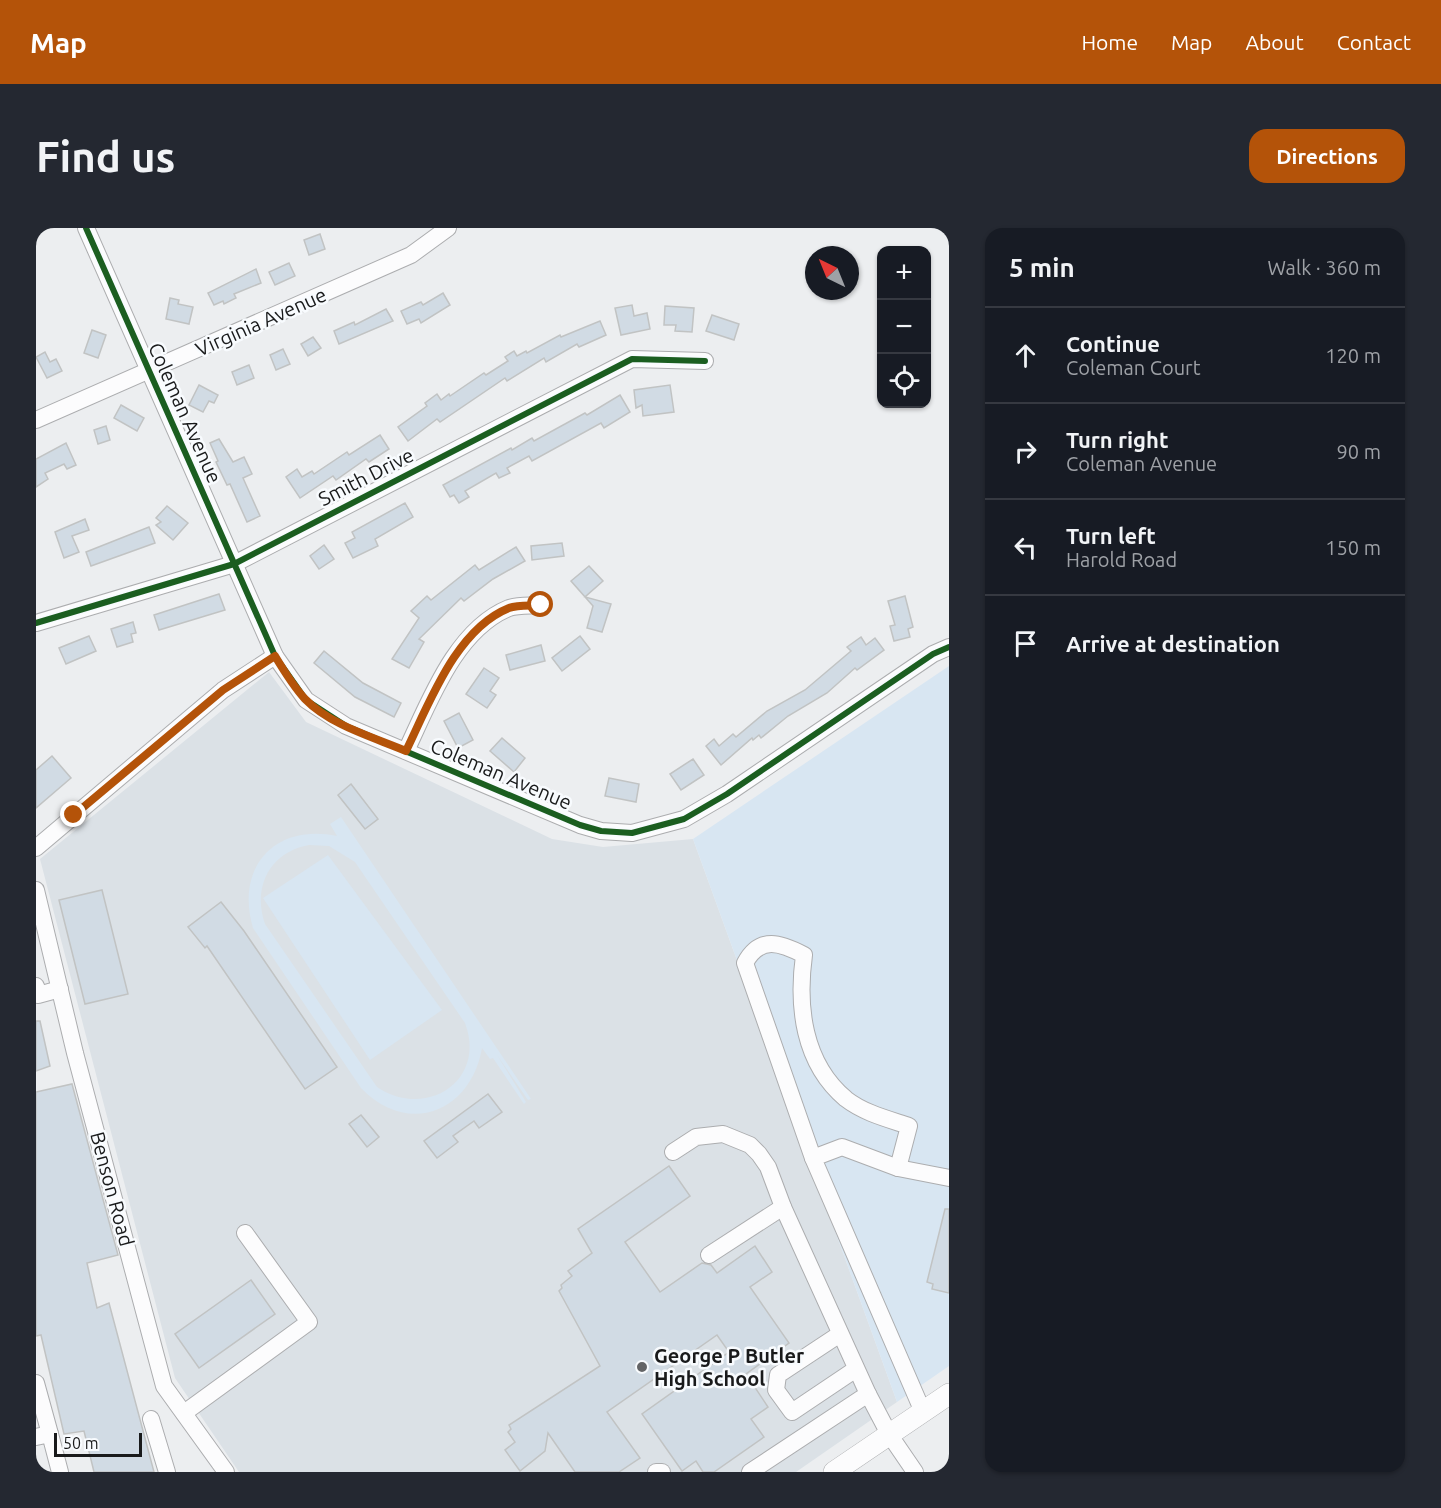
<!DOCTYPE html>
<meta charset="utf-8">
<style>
body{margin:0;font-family:Ubuntu,sans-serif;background:#242831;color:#f1f3f6}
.controls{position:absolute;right:18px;top:18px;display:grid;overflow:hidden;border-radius:12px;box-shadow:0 2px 4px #0004}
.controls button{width:54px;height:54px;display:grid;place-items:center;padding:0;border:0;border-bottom:2px solid #363941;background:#171b24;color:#f1f3f6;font:30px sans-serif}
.compass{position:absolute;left:769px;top:18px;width:54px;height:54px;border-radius:50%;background:#171b24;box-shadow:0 2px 4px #0004;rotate:317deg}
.scale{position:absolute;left:18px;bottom:15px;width:88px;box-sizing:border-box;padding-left:6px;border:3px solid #191a1b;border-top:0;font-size:16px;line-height:21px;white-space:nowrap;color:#191a1b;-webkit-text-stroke:4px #f8fbfe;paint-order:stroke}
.stop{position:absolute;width:18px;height:18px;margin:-14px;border:4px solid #b45309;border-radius:50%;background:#fff}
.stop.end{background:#b45309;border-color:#fff;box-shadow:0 2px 6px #0008}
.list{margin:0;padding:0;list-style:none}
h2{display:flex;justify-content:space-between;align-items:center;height:78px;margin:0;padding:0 24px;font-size:26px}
h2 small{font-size:20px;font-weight:400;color:#9ea1a6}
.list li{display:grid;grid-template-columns:39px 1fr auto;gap:18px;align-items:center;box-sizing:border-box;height:96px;padding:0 24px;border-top:2px solid #363941}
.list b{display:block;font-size:22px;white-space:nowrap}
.list p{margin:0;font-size:20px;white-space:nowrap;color:#9ea1a6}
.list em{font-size:20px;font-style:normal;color:#9ea1a6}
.icon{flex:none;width:33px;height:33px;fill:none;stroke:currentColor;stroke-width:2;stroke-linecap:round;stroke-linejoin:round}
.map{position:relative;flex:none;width:913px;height:1244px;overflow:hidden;border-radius:18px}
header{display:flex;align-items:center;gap:36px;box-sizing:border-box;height:84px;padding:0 30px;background:#b45309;color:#fff}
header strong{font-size:28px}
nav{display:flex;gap:33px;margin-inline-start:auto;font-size:21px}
.intro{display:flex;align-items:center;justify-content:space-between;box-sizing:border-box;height:144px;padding:0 36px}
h1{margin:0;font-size:42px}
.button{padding:15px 27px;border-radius:18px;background:#b45309;color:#fff;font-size:21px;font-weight:700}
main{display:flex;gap:36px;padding:0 36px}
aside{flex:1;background:#171b24;border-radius:18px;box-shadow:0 2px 4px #0004}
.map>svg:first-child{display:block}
.built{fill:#dbe1e6}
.green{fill:#d8e6f2;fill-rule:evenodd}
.building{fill:#d1dbe4;stroke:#c1c3c3;stroke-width:1.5}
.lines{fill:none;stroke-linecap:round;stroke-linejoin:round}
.minor-casing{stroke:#acadaf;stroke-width:18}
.major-casing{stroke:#acadaf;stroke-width:22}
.minor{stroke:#fcfcfd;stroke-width:16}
.major{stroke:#fcfcfd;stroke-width:21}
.cycleway-casing{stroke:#f8fbfe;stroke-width:10}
.cycleway{stroke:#1b5e20;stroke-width:6}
.route{stroke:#b45309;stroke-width:8}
.poi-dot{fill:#636466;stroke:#f8fbfe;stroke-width:2}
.labels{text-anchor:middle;stroke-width:5;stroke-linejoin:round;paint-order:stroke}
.street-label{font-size:20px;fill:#191a1b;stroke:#f8fbfe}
.poi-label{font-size:20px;font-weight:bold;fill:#191a1b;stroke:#f8fbfe;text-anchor:start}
</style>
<header>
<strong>Map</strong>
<nav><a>Home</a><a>Map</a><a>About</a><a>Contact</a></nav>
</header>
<div class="intro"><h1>Find us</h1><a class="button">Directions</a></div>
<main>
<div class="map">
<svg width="913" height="1244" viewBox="0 0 913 1244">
<rect width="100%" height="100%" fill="#eceef0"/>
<path class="built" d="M233,444L270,494L516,611L567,619L657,611L861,1174L760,1244H203L139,1150L4,631Z"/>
<g class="green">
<path d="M913,438V1138L861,1174L657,611Z"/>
<path d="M305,589L495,871L492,872L461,827L490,874L488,876L457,830L454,831L446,820C435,884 372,909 325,860L217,700C199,639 239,595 301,608L294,596ZM273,617L293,618L319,634L429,795C451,853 390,892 341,859L229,696C216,659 234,624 273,617Z"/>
<path d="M292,627L406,782L334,832L227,670Z"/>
</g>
<g class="building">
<path d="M284,6L289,21L273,27L268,12Z"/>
<path d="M253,35L259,48L239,57L233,44Z"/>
<path d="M220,41L225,55L198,66L200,70L188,76L187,73L178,77L172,65Z"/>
<path d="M407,65L414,77L385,95L383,91L371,96L365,83L385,74L387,77Z"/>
<path d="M134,70L143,72L142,76L157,79L153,96L130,91Z"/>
<path d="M596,77L598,88L611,85L614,101L585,107L579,80Z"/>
<path d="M629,78L658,80L656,104L639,103L640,97H628Z"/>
<path d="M350,81L357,93L303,116L298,103L318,94L319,97Z"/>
<path d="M676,87L703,96L698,112L670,103Z"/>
<path d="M564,93L570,107L543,119L541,116L510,134L508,130L471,153L469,150L404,194L401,191L372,213L362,199L391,178L389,175L401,166L405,172L413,166L414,168L448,145L450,147L472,133L469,129L478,123L481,128L490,123L491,125L524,107L525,109Z"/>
<path d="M56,102L70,107L62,130L48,125Z"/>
<path d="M277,109L285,120L272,128L265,116Z"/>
<path d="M247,121L254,136L240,142L234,127Z"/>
<path d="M9,124L14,134L20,131L26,143L11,150L0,129Z"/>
<path d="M213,137L218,150L201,157L196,144Z"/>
<path d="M163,157L182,167L178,175L173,173L167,184L153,177Z"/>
<path d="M634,157L638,184L607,188L606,177L600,180L598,162Z"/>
<path d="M584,167L594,184L568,200L565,195L496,233L493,228L471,240L474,245L463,250L460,245L429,263L433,269L423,275L418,267L414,269L407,257L475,220L476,222L496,210L498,213L549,185L551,187Z"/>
<path d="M85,177L108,190L101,203L78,190Z"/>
<path d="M70,198L74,212L62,216L58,202Z"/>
<path d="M344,207L353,221L333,234L330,231L300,252L297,248L264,270L250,249L261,241L266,249L276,243L278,246L311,224L313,227Z"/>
<path d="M183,211L197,234L208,229L216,246L207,250L224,288L211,294L194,256L191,257L180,234L182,233L174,215Z"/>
<path d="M30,215L40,237L31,241L28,236L9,245L12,251L0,259V231Z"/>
<path d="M369,275L377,289L339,311L342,318L317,330L309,315L319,310L316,304Z"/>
<path d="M131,278L152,295L137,312L120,297L125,294L120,290Z"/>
<path d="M49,291L53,302L36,308L43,324L28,330L19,304Z"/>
<path d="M113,299L119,315L55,338L50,324Z"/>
<path d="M526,315L528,328L496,332L495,318Z"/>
<path d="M288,317L298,331L283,341L274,328Z"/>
<path d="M480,319L489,333L457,351L428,373L425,370L383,411L388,414L373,440L356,431L383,390L375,383L391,368L395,372L439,337L443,342Z"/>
<path d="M553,338L567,353L549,369L575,376L566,404L551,400L557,378L535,353Z"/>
<path d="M183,366L189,382L123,402L118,387Z"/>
<path d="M869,368L877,399L872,401L874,409L858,413L854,398L859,397L852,373Z"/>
<path d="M97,394L100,405L95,406L97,414L81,419L75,401Z"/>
<path d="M53,408L60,423L30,436L23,420Z"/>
<path d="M544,408L554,421L526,443L516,430Z"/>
<path d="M825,409L830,417L839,410L848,422L821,442L819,440L791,465L752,488L725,510L723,507L717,512L716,510L685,537L670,518L678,511L683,518L697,506L700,509L731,483L769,462L815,423L811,419Z"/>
<path d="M505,417L509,433L474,442L470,427Z"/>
<path d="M288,423L327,455L365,475L358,489L319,469L278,435Z"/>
<path d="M448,440L463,450L454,463L460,467L451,480L430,466Z"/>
<path d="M423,485L437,512L422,520L408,493Z"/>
<path d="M466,510L489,530L478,544L454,523Z"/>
<path d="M16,528L35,550L0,580V542Z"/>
<path d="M657,531L668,547L645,562L634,546Z"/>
<path d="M573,550L603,556L600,574L569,568Z"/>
<path d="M315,556L342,591L329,601L302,567Z"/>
<path d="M66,662L92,766L49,776L23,672Z"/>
<path d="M185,674L208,703L301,839L269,861L171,718L169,720L152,699Z"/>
<path d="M0,793H4L14,838L0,843Z"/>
<path d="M36,856L82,1027L51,1035L61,1080L73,1075L118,1244H58L48,1203L28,1206L5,1107L0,1108V864Z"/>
<path d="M452,866L466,884L443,900L438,893L417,908L422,914L401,930L388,913Z"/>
<path d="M325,887L343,909L331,919L313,896Z"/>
<path d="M633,938L654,968L589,1014L624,1064L666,1035L675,1037L681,1045L719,1018L736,1044L714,1059L753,1115L710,1146L732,1179L715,1191L728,1209L678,1244H667L660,1233L646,1243L606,1186L693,1124L681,1107L571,1184L604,1230L583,1244H539L512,1205L509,1223L484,1243L469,1222L479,1214L472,1204L475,1201L473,1197L564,1138L523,1063L526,1060L525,1057L536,1048L532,1043L556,1025L542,1001Z"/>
<path d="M909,981H913V1065L896,1061L897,1056L891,1054Z"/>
<path d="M215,1052L239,1086L163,1140L139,1106Z"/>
</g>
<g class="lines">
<g class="minor-casing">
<g id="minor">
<path d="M50,0L239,428L270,472L310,498L544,597L565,603L596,605L648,591L691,566L897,426L913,419"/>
<path d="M0,192L375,27L412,0"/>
<path d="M0,395L198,336L596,131L669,133"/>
<path d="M370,523C393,475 419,402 473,380C482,377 496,378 505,377"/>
<path d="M0,620L187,462L239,428"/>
<path d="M0,662L39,825L128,1158L190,1244"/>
<path d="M0,758L2,767L24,761"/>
<path d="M637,924L660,909L687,906L714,917L723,926L732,939L747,979L832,1166L714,1244"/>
<path d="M777,930L709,735C724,707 745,715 768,727C761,778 767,835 810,871C828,885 852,891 873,898L862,940"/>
<path d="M673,1027L747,979"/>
<path d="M804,1106L742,1147L740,1162L756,1184L820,1141"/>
<path d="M0,1155L14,1206"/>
<path d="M832,1166L853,1206L879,1244"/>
<path d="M887,1184L777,930L806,919L862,940L913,950"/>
<path d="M148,1185L273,1094L209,1005"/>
<path d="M115,1191L131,1244"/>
<path d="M0,1209L14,1206L24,1244"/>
<path d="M620,1244H626"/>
</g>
</g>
<g class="major-casing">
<path id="major" d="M798,1244L913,1166"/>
</g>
<use href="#minor" class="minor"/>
<use href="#major" class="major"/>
<g class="cycleway-casing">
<g id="cycleway">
<path d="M50,0L239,428L270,472L310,498L544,597L565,603L596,605L648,591L691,566L897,426L913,419"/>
<path d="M0,395L198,336L596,131L669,133"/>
</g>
</g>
<use href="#cycleway" class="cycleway"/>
</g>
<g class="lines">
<path class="route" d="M38,587L187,462L239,428C248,443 257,458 269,471C294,497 337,509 370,523C393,476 420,401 473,380C482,377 496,378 505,377"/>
</g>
<circle class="poi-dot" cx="606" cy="1139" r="6"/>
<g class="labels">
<g class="street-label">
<text transform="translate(225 94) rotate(-24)" y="7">Virginia Avenue</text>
<text transform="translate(149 185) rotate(66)" y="7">Coleman Avenue</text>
<text transform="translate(330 249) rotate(-27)" y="7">Smith Drive</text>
<text transform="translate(465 546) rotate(23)" y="7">Coleman Avenue</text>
<text transform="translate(76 961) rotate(75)" y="7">Benson Road</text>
</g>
<g class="poi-label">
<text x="618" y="1135">George P Butler<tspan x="618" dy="23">High School</tspan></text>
</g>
</g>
</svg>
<div class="controls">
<button>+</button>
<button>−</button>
<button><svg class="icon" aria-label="locate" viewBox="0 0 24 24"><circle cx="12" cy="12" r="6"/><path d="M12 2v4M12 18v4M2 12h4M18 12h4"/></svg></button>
</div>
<svg class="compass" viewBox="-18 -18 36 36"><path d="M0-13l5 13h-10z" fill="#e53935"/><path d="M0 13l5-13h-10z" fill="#9ea1a6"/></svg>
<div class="scale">50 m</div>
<div class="stop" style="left:505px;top:377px"></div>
<div class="stop end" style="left:38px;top:587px"></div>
</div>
<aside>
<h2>5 min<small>Walk · 360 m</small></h2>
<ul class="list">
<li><svg class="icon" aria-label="ahead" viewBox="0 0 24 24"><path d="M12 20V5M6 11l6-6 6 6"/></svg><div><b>Continue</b><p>Coleman Court</p></div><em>120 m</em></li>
<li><svg class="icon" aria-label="right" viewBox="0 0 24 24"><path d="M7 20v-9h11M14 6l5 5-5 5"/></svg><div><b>Turn right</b><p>Coleman Avenue</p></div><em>90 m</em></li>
<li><svg class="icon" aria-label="left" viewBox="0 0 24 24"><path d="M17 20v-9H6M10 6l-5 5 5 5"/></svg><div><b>Turn left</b><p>Harold Road</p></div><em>150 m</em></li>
<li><svg class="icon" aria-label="arrive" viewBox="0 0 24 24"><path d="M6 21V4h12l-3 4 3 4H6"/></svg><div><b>Arrive at destination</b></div></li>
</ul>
</aside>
</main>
